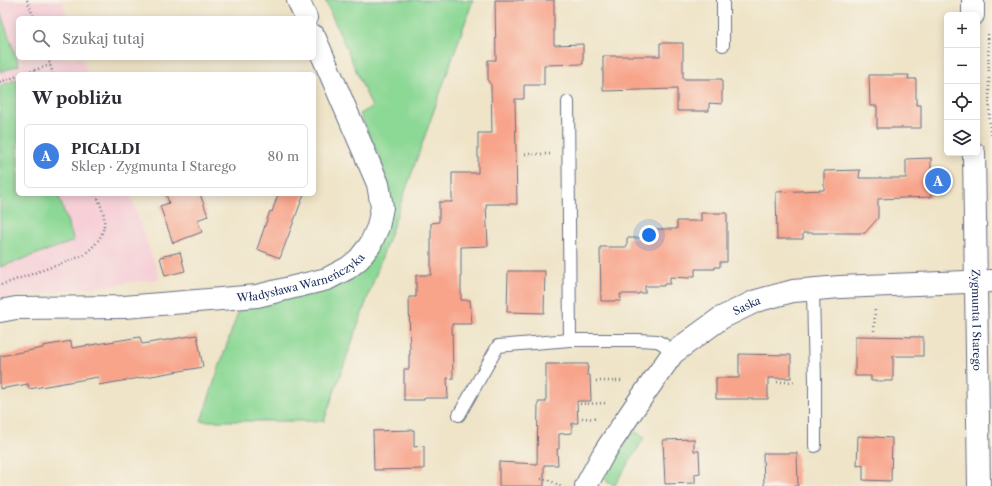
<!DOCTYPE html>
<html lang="pl">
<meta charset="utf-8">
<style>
body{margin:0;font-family:"Libre Caslon Text",serif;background:#f2f2f3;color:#2b2b33}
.controls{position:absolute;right:12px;top:12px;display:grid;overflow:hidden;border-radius:6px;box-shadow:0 2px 10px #0003}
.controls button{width:36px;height:36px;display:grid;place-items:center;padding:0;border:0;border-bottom:1px solid #e1e1e2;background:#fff;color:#2b2b33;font:20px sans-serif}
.you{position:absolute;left:649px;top:235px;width:14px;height:14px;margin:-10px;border:3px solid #fff;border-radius:50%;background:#1a73e8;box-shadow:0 0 0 6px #1a73e833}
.badge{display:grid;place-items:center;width:26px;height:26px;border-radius:50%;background:#7c3aed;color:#fff;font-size:13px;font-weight:700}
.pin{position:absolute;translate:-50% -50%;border:2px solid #fff;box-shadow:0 1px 4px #0006}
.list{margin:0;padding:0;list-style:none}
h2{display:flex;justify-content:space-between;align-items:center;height:52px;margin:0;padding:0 16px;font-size:17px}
h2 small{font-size:13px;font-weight:400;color:#7c7c81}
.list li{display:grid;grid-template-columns:26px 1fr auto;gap:12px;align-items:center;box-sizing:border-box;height:64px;margin:0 8px 8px;padding:0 8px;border:1px solid #e1e1e2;border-radius:6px}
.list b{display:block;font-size:15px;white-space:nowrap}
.list p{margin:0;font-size:13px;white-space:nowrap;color:#7c7c81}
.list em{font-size:13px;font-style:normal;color:#7c7c81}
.icon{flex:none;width:22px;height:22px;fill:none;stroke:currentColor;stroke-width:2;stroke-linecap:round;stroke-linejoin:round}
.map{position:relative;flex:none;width:992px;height:486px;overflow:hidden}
.search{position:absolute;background:#fff;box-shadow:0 2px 10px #0003;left:16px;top:16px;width:300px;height:44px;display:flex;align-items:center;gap:10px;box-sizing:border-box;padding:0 14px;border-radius:6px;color:#7c7c81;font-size:15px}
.panel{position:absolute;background:#fff;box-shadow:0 2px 10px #0003;left:16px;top:72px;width:300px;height:124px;border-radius:6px}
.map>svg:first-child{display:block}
.built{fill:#f6cfd7}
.green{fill:#8cd895;stroke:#54847a}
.building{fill:#f8a48b}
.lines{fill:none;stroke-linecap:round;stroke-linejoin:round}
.lane-casing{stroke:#656e83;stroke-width:14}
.street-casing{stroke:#656e83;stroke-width:24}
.path{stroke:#656e83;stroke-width:2.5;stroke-dasharray:1 3;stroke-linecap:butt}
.lane{stroke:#fff;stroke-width:12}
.street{stroke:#fff;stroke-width:22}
.labels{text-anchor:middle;stroke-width:3;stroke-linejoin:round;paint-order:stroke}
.street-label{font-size:11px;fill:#1b2f5e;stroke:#f7f3e8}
</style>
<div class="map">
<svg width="992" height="486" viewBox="0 0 992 486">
<rect width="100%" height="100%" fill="#f7f3e8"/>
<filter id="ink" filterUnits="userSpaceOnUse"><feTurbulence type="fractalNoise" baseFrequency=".025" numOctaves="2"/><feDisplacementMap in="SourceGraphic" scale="8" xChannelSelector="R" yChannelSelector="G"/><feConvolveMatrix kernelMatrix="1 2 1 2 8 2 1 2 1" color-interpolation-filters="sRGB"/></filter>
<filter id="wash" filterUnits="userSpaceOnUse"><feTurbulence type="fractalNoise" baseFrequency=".012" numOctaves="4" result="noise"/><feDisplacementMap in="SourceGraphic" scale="16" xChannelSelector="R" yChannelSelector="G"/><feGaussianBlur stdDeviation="0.9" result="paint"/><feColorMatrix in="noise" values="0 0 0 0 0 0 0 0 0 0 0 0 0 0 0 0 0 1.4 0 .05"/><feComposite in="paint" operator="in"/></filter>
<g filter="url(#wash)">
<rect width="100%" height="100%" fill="#efe4c8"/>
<path class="built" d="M0,0H62L68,18H18V58H82L88,74H18V194H130L160,279L0,299Z"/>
<g class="green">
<path d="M325,0H473L324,421H201L240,306L311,293L350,280L365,264L390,191L380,159L360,114L372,107Z"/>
<path d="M0,12L19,65L0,72Z"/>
<path d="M18,79V194H58L74,241L0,267V86Z"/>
<path d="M636,432L645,437L614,486L611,483H608L604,476L630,433Z"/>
</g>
<g id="blocks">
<g class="building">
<path d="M495,0H554V45L583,44V64L544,65V85H524V99H515L517,204H486L488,246L461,247V300H470L472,324H452L453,379L447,378L448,398H424V400H404V369H409V355H410L409,297H416V275H431V223L439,222V202H452V173H478V133H492L491,85L488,81V60H496Z"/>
<path d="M660,43H683V79H722V104L709,103V111H677V89L603,91V56H660Z"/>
<path d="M869,75H909L908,79H916V105H921V128H877V106H870Z"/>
<path d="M931,158V197L878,199V218L865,233H803V239H777L776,192L824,190V171L860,170L859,178H906V159Z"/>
<path d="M166,194H200L208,216L197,220L202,232L173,243L160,206L169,203Z"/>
<path d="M278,194H304L280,258L257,249L270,211L272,212Z"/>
<path d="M701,213H727V262H720V267H715V269H695V276H690V278L670,277V284H664V286H645V293H639V294H620L621,301H601L600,247H627V238H651V229H677V221H701Z"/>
<path d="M180,252L185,271L165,276L160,257Z"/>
<path d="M508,271H545L544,313L507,312Z"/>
<path d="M197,335L203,367L99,385L98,377L29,389L28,384L0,389V356L43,348V346L71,341L72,348L140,337L142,344Z"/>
<path d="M855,336L923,337V356H893V381H871V376H855Z"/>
<path d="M739,354L791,355V378H768V399H716V378H739Z"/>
<path d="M546,364H588L587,375H590L591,401H577L578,423H572V433L559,434V449H557L558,465H544V486H499V462L537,464L538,402H546Z"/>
<path d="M414,430V447L424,446V469L374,470L373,431Z"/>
<path d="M858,436L892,438L891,481L863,480V465L857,466Z"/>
<path d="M694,439V451H699L700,473L695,474V483L665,484L663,440Z"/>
<path d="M763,453H797L798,486H764Z"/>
</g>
</g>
</g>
<g filter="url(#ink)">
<use href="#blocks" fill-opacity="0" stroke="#656e83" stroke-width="1"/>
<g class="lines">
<g class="lane-casing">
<g id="lane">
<path d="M723,0V45"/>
<path d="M568,102L570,340"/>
<path d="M813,290L815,382V446"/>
<path d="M459,415L498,346L570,340H638L657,341L663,344L673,353"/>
</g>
</g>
<g class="street-casing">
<g id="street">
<path d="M298,0L306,18"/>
<path d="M973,0V15"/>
<path id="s1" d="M974,153L979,486"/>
<path id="s2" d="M0,311L16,308L124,307L257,296L327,279L348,268L359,259L370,245L378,227L382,207L378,184L314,36"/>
<path id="s3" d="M586,486L604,453L634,408L673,353L721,318L756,301L793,291L840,287L992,281"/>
</g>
</g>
<g class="path">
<path d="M27,0L34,18"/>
<path d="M988,34L990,135"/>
<path d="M48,58L53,74"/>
<path d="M23,74L50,65"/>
<path d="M0,82L18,76"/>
<path d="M525,154H550"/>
<path d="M1,285L82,256C97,245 108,232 103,212C101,206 99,200 96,194"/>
<path d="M874,331L875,310"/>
<path d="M596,381H623"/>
<path d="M777,382H797"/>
<path d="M580,404L608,403"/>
<path d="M582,418L598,419"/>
<path d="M541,479L549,480L561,486"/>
</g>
<use href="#lane" class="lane"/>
<use href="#street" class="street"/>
</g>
</g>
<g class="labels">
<g class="street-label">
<text dy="4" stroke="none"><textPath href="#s2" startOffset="305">Władysława Warneńczyka</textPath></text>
<text dy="4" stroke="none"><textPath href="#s3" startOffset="247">Saska</textPath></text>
<text dy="4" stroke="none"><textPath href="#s1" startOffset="167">Zygmunta I Starego</textPath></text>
</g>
</g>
</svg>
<div class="controls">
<button>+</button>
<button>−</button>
<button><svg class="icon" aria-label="locate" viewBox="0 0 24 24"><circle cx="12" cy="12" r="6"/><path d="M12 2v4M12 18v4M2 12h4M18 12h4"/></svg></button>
<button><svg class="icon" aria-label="layers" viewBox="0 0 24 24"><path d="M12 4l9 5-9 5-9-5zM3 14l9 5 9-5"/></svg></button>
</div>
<div class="you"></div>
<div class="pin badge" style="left:938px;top:181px;background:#3f7fe0">A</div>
<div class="search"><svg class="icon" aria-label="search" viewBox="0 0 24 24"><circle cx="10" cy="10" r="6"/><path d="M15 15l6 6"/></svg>Szukaj tutaj</div>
<section class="panel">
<h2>W pobliżu<small></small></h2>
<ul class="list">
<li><span class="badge" style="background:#3f7fe0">A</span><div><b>PICALDI</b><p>Sklep · Zygmunta I Starego</p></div><em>80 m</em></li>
</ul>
</section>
</div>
